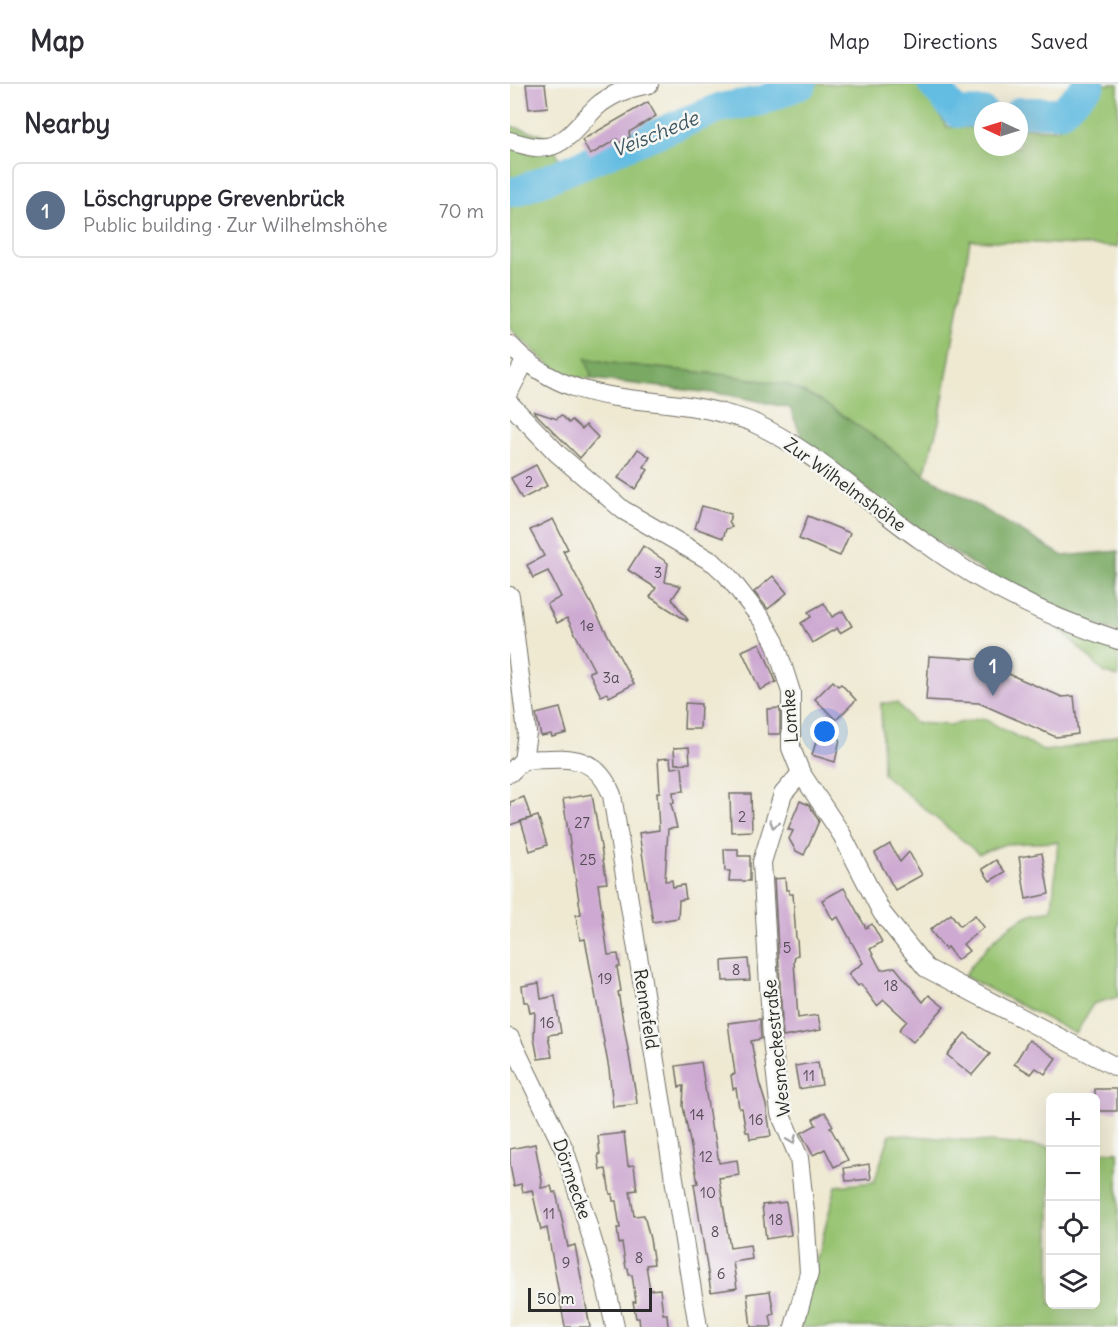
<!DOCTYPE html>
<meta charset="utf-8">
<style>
body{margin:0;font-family:Delius,sans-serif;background:#f2f2f3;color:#2b2b33}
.controls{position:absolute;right:18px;bottom:18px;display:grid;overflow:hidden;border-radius:9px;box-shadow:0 6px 24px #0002}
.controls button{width:54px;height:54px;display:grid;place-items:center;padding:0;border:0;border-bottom:2px solid #e1e1e2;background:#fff;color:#2b2b33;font:30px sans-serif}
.compass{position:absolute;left:464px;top:18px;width:54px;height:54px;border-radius:50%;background:#fff;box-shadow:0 6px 24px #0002;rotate:274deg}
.scale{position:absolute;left:18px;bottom:15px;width:124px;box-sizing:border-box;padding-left:6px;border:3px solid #2b2b2b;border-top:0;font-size:16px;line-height:21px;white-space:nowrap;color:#2b2b2b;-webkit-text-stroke:4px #f6f6f2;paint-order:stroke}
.you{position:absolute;left:315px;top:648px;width:21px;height:21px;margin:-15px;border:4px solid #fff;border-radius:50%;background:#1a73e8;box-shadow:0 0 0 9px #1a73e833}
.badge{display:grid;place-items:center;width:39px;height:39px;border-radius:50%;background:#b45309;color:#fff;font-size:20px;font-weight:700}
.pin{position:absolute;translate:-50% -50px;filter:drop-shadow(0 2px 3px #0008)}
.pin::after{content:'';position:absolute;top:32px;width:21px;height:18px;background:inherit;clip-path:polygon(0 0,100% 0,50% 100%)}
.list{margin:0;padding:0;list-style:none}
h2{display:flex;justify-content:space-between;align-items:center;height:78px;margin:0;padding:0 24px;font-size:26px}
h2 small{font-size:20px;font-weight:400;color:#7c7c81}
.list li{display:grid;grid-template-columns:39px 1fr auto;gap:18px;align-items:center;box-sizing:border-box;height:96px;margin:0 12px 12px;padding:0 12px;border:2px solid #e1e1e2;border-radius:9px}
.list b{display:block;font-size:22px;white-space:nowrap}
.list p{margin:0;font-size:20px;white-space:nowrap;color:#7c7c81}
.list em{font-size:20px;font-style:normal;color:#7c7c81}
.icon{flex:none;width:33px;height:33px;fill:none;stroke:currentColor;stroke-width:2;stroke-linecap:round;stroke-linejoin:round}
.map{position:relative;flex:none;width:608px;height:1243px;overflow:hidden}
header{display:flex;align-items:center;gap:36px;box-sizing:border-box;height:84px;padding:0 30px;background:#fff;border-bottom:2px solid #e1e1e2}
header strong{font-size:28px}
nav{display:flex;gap:33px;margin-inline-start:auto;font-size:21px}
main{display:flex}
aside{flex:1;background:#fff}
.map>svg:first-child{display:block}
.green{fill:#97c371;stroke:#61774e;stroke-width:1.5}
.forest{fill:#79a963;stroke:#526a47;stroke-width:1.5}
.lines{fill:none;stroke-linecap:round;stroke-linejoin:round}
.river{stroke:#63bce1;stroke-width:30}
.building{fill:#ceaad2}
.minor-casing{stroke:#706e65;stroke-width:20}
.minor{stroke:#fff;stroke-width:18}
.oneway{stroke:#a0a0a0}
.labels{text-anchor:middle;stroke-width:5;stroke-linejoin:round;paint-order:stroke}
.number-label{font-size:15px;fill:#544b55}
.street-label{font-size:18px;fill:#2b2b2b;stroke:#f6f6f2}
.water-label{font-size:20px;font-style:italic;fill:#3c5662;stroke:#f6f6f2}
</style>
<header>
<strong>Map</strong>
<nav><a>Map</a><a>Directions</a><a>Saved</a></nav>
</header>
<main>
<aside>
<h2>Nearby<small></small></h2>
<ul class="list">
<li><span class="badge" style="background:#5c6f8a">1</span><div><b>Löschgruppe Grevenbrück</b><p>Public building · Zur Wilhelmshöhe</p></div><em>70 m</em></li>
</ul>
</aside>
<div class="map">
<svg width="608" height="1243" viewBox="0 0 608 1243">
<rect width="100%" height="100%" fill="#f6f6f2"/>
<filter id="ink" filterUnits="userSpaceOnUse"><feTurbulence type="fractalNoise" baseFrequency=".0167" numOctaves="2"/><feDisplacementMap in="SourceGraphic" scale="12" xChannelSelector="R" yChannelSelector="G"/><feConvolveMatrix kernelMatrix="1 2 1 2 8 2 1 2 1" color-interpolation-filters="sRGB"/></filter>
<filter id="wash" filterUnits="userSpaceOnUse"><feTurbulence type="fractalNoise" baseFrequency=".008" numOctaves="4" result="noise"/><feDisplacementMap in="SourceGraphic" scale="24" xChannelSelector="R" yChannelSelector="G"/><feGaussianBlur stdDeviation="1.35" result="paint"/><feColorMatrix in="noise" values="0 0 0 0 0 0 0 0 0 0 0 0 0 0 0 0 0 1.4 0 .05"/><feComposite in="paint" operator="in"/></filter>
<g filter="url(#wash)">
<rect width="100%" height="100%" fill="#efe9d2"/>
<g class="green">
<path d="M277,0H411L437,43L473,44V63H509V44L547,45L594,0H608V163L460,156L429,338L414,390L375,360L278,301L216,291L100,279L77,274L82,295L63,293L40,281L0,245V42L37,52L60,93Z"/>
<path d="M550,545L608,567V593L595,589Z"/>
<path d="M371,619H387L405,639L440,641L472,634L534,667L575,661L608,650V913L583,920L566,950L454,892C471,868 491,844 519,831C525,828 535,828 542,826L548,758L495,760L469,770L373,690Z"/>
<path d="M380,1050L540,1063V1220H586V1067L608,1068V1243H289L326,1102L364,1098Z"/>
</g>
<path class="forest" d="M76,274L100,279L216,291L278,301L311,317L375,360L414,390L553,472L608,467V549L533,519L493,500L445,469L390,432L292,354L280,324L219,311L82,295Z"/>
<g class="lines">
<g class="river">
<path d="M422,0L447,29L473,28"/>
<path d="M509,28H551L580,0"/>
<path d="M0,108L8,107L209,24L251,17L292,0"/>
</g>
</g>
<g id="blocks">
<g class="building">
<path d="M16,0H35L38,23L19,25Z"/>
<path d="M138,18L146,32L119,48L120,53L109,59L107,55L80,71L72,56Z"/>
<path d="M23,327L47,335L51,331L59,339L62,336L72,345L76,341L88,353L70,374Z"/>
<path d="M128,365L140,373L134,383L138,386L125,405L108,394Z"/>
<path d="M26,381L37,402L12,415L1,394Z"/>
<path d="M192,422L221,430L219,437L222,443L216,445L213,454L185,444Z"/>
<path d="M298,432L340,449L330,472L289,455Z"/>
<path d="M43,435L58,465L53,467L124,600L99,613L97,609L91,612L79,588L84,586L57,534L47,539L37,520L51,513L38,487L23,494L17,481L34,472L20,446Z"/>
<path d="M133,462L158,479L155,498L171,502L162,515L178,536L177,537L140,513L146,504L118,486Z"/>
<path d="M263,492L277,509L258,525L244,508Z"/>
<path d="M314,519L322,533L333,527L342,542L330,549L327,544L302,559L291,539L301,533L298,528Z"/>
<path d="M250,559L266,598L250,606L232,567Z"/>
<path d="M419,572L471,575V578L552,613L564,612L568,650L546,653L469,619L416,616Z"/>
<path d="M323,597L328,602L331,600L346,616L326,636L305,615Z"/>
<path d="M175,619L191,620L190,645H174Z"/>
<path d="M50,624L57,649L42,653L41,650L31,652L26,630Z"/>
<path d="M270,624V650H258L257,625Z"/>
<path d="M309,648L330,655L325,678L302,671Z"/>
<path d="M179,663L180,679L165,680L164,664Z"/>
<path d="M160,674L161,684L172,683L174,707L163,708L164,719H161L167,744L158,745L155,797L162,796L163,803L174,801L176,815L169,816L168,834L143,838L129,749L149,746L147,708H150L148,675Z"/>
<path d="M82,710L97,799L88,800L98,871L108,870L110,883H107L111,907L108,908L126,1011L127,1020L103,1023L99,985L75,855L70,856L66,831L71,830L53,715Z"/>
<path d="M220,710H241L242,747L221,748Z"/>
<path d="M14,713L21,734L0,741V718Z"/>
<path d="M290,717L299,721L309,737L294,771L286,767L279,755L283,747L278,745Z"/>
<path d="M28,732L37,761L20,767L11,737Z"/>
<path d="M380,760L390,778L399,768L412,791L385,806L365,769Z"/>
<path d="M214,765H228V772H240V797H219L220,787H215Z"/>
<path d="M532,769L539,810L516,815L509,773Z"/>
<path d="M486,776L495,788L480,797L472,785Z"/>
<path d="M275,794L276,806H279V810H283L286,855H287L288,871L285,872L284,878L288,934L308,931L311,946L273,953L264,795Z"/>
<path d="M334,804L356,844L362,840L372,858L360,865L371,886L385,883L413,918L419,911L434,923L403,958L389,946L397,937L374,916L367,922L351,900L348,902L338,890L353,879L328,833L323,836L312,816Z"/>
<path d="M441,830L450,842L465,831L474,843L453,860L459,867L447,876L437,863L435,865L420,846Z"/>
<path d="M238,875L240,896L213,897L212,877Z"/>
<path d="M29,899L31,915L45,912L51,949L38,951L42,973L28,975L24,954L25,928L20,929L18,918H14L12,902Z"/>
<path d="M250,935L251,955L241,957L249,998L256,1021L261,1052L240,1055L239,1048H236L232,1024H229L226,1004L223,1005L221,991L225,990L218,939Z"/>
<path d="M455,949L480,970L462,991L437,971Z"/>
<path d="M519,956L546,974L535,990L526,984L521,990L504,980Z"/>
<path d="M191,978L202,1048H204L209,1079L227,1076L229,1091L209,1094L220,1164L240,1161L242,1175L223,1178L227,1204L201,1208L184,1100L188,1099L173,1022L174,1002L169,1003L166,982Z"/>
<path d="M308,978L312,1001L289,1005L285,982Z"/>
<rect x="585" y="1005" width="22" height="22"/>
<path d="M315,1028L323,1042L320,1043L338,1076L324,1083L315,1065L303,1071L291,1049L306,1041L303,1035Z"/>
<path d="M114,1049L118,1082L124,1081L127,1106L120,1107L124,1132L134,1131L140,1155L144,1180L136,1181L140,1206L150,1205L153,1230H157L158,1243H130L129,1234H126L123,1218H126L122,1191H119L118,1184H116L112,1159L109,1160L107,1144H110L106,1117H103L102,1110H100L96,1085L90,1086L88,1070H90L88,1052Z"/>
<path d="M25,1060L32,1097L31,1104L41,1102L43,1109L46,1108L58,1163L65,1161L80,1243H55L37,1144L31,1146L22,1106L13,1108L11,1100L4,1102L0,1081V1065Z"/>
<path d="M359,1080L361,1095L336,1097L334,1084Z"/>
<path d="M276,1118L281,1151L256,1155L252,1121Z"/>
<path d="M260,1207L264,1230L260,1231L262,1243H241L237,1210Z"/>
</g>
</g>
</g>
<g filter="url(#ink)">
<use href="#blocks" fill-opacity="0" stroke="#706e65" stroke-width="1.5"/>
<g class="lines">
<g class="minor-casing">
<g id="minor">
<path d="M0,57C12,60 24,65 37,63C60,59 74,32 91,19C108,7 120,4 139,0"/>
<path d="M0,261C63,329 138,307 219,331C227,333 236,335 244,339C306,368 355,417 411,456C471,500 537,533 608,556"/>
<path d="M0,306L15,277"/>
<path d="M0,320L48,370L113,426L204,479L217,491L253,537L265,558L281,608V664L291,689L332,751L372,829L416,884L608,984"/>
<path d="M0,512L17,649L13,676L0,689"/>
<path d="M13,676C53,675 84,666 102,711L188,1243"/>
<path d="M0,954L55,1067L95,1197L105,1243"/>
<path d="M284,1243L299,1189L295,1129L289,1074L270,1029L262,955L252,778L273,710L291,689"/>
</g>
</g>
<use href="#minor" class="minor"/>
</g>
<defs><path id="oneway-chevron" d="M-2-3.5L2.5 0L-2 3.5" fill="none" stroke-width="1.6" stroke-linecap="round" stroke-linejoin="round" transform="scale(1.5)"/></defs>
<g class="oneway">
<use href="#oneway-chevron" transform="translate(264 740) rotate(107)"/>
<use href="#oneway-chevron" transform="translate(282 1056) rotate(67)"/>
</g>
</g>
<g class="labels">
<g class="number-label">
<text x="19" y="403">2</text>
<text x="148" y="494">3</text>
<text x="77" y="547">1e</text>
<text x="101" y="599">3a</text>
<text x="232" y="738">2</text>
<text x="72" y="744">27</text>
<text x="78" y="781">25</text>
<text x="277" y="869">5</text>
<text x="226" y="891">8</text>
<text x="95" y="900">19</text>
<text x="381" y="907">18</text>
<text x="37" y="944">16</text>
<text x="299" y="997">11</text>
<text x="187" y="1036">14</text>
<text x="246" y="1041">16</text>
<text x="196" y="1078">12</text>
<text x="198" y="1114">10</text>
<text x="39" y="1135">11</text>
<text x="266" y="1141">18</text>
<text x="205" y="1153">8</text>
<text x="129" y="1179">8</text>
<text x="56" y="1184">9</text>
<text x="211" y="1195">6</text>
</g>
<g class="street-label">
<text transform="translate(335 401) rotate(36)" y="6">Zur Wilhelmshöhe</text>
<text transform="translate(280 632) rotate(-94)" y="6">Lomke</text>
<text transform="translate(136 925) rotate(81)" y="6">Rennefeld</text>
<text transform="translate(267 964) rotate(-96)" y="6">Wesmeckestraße</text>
<text transform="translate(62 1095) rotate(71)" y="6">Dörmecke</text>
</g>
<g class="water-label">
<text transform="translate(145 50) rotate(-22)" y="7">Veischede</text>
</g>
</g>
</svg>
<div class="controls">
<button>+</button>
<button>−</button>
<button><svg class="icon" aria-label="locate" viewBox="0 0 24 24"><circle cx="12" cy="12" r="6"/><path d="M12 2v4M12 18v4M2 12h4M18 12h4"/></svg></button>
<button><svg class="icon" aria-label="layers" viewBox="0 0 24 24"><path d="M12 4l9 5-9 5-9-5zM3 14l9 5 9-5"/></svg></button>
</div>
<svg class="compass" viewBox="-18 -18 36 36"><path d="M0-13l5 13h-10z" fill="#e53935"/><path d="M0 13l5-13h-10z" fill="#7c7c81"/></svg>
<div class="scale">50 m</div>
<div class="you"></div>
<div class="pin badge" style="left:483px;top:612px;background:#5c6f8a">1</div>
</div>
</main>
